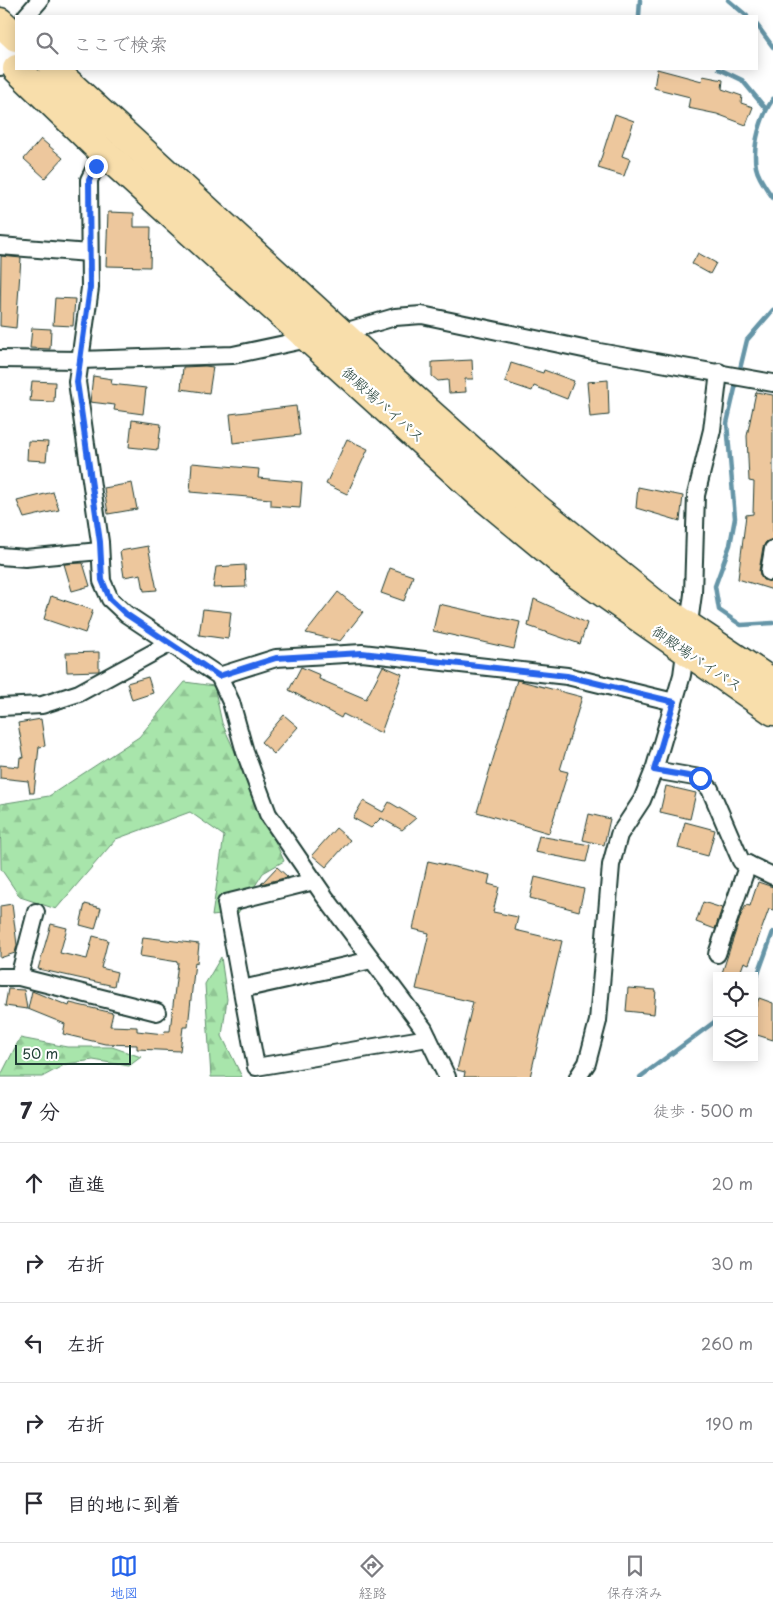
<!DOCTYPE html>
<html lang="ja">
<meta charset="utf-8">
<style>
body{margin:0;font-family:"Playpen Sans","Klee One",sans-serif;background:#f7f7f7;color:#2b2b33}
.controls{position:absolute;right:15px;bottom:15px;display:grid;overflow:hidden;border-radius:0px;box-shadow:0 2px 12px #0003}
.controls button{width:45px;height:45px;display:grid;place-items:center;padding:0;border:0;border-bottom:1px solid #e1e1e2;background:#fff;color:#2b2b33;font:25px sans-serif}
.scale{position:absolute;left:15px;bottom:12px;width:116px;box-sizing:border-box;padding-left:5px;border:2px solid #1f3d34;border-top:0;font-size:14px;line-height:18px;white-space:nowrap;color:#1f3d34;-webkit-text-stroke:4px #fff;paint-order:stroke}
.stop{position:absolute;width:15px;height:15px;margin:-11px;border:4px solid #2563eb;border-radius:50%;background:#fff}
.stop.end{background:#2563eb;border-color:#fff;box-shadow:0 1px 5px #0008}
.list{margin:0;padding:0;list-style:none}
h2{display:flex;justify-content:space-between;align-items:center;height:65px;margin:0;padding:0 20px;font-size:21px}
h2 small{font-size:16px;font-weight:400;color:#7c7c81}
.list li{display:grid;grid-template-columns:32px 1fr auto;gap:15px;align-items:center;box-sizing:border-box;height:80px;padding:0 20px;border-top:1px solid #e1e1e2}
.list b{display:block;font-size:19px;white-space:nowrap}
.list em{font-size:16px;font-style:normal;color:#7c7c81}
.icon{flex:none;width:28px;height:28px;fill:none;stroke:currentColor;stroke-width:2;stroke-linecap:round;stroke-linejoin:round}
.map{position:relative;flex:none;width:773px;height:1077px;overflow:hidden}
.search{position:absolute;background:#fff;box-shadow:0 2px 12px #0003;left:15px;right:15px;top:15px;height:55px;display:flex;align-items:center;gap:12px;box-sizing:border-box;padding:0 18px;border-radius:0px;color:#7c7c81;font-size:19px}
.sheet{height:465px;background:#fff}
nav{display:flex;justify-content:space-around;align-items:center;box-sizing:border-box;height:70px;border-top:1px solid #e1e1e2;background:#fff;font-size:14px;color:#7c7c81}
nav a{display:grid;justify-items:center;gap:2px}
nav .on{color:#2563eb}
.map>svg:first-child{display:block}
.forest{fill:url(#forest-firs);stroke:#649170}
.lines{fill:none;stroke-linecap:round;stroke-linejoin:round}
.stream{stroke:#6595a7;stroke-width:4.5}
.building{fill:#edc79d;stroke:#1f3d34}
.street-casing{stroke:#1f3d34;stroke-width:20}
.secondary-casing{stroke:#1f3d34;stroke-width:28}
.highway-casing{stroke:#1f3d34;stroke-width:31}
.street{stroke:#fff;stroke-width:16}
.secondary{stroke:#fff;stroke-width:24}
.highway{stroke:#f8deab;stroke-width:28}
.route{stroke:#2563eb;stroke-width:6}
.labels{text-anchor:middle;stroke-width:4.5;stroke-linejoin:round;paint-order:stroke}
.street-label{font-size:15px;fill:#1f3d34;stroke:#fff}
</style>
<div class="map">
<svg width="773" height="1077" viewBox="0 0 773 1077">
<defs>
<pattern id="forest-firs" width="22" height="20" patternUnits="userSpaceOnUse" patternTransform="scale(1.25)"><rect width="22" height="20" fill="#a8e5ab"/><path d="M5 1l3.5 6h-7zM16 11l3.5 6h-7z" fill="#90c594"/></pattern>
</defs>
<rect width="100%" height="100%" fill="#fff"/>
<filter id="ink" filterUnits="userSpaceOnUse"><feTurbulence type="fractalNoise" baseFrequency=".02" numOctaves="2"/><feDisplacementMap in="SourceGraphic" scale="10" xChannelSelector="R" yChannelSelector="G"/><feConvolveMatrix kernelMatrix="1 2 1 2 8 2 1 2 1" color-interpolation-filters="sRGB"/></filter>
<g filter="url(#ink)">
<g class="forest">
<path d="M185,682L214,686L222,723L284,861L263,873L238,913L212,916L224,836L190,812L116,839L56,909L20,897L1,869L0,804L49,796L139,737Z"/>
<path d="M221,957L227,999L222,1036L242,1077H211L205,984Z"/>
<path d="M20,1038L67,1047H112L141,1057L129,1066L93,1060L66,1064L42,1077H0Z"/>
</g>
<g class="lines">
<g class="stream">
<path d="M728,0L747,16"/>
<path d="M639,16L640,0"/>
<path d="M757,25L773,47"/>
<path d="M719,69L742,80L766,109"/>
<path d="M773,99C761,116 752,146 756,167C758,178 767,189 773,198"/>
<path d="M739,373L747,340L773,310"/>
<path d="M737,380L727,423L735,518L730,545L715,586L719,610L741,625L773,623"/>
<path d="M754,985L773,932"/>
<path d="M640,1077L717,1020"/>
</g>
</g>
<g class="building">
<path d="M657,69L702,81L703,76L723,80L722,89L742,96L741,103L753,107L746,125L717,114L688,108L690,97L654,88Z"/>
<path d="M615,114L634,121L622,156L630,159L624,176L598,168Z"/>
<path d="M41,139L63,158L45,178L24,159Z"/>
<path d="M108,212L134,213V227H151L150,267L106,266Z"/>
<path d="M698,253L716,263L710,274L692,264Z"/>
<path d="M1,256L21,258L16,328L0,326Z"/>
<path d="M55,298L75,299L73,326L53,325Z"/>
<path d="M32,328L51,329L50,349L30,348Z"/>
<path d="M472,360L473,379H465L466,392L449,393L448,380L438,381L432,376V362Z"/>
<path d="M511,363L543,373L544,370L574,381L567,399L534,386L532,391L505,382Z"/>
<path d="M205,366L213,367L209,393L181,389L183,367Z"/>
<path d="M93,376L112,379L111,384L146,388L143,414L114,410L115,405L90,402Z"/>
<path d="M608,380L609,415L590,417L587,382Z"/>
<path d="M32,381L55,382L54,402L30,401Z"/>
<path d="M756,392L773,395V539L766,542L763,547L759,571L763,580L773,581V590L738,579L746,515L753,514L754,482L749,481L747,436Z"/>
<path d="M296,406L300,435L233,443L230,414Z"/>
<path d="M132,420L161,424L158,450L129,447Z"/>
<path d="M347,439L368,449L347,494L326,484Z"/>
<path d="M28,441L48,442L46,461L27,460Z"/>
<path d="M192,463L259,469L258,478L302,482L300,508L271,506V499L190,492Z"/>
<path d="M132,483L137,509L108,514L104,488Z"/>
<path d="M638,487L683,496L680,521L636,508Z"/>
<path d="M53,492L59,510L24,518L17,501Z"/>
<path d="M148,546L157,590L144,591L141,574L124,577L120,551Z"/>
<path d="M83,563L90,586L72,591L64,564Z"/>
<path d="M245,565L246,587L213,588L216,567Z"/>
<path d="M390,568L413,576L404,601L381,593Z"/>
<path d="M338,592L363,612L340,641L306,633Z"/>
<path d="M51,596L93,610L85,633L44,619Z"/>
<path d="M534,599L587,623L580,644L528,626Z"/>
<path d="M439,604L520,622L514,649L433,631Z"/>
<path d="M203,609L231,612L228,639L199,635Z"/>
<path d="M99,652V671L67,672L66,653Z"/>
<path d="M383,666L402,674L381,733L343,714L341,718L289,690L301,667L320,675L319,679L366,699Z"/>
<path d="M148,677L153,693L132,700L127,683Z"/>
<path d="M517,680L582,697L560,770L568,772L549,833L477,812Z"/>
<path d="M284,715L298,727L274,754L261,742Z"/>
<path d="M41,719L45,746L39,747L34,793H30L28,781L0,778V765L19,767L20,757L24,758L18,723Z"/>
<path d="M666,786L696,793L690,819L660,812Z"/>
<path d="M363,801L383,812L389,802L416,818L402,830L381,818L371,828L353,818Z"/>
<path d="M589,814L610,819L604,845L583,840Z"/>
<path d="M685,822L715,830L708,856L678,848Z"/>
<path d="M336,828L350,840L326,867L312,855Z"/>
<path d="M539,836L590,845L586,862L535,852Z"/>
<path d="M428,861L490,875L488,884L499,887L493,912L518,917L515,930L562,941L530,1077H464L465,1072L457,1070L473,1002L416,989L429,933L413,929Z"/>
<path d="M277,867L288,877L261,884Z"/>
<path d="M535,877L584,889L579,911L530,898Z"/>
<path d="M758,882L773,887V910L769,909L749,964L744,962L739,976H721L741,915L746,905L750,906Z"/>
<path d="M703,902L722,908L715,929L696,922Z"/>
<path d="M12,904L17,945L15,953L0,958V906Z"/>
<path d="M85,904L101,908L95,929L80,925Z"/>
<path d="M51,924L67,928L60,953L87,959L93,936L108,940L101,968L117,972L114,986L38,969Z"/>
<path d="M143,937L199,944L197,963L195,962L188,1027H183L180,1051L137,1049V1045L105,1044L63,1034L65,1024L28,1009L32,991L69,1006L70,1003L113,1013L110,1026L137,1027V1031L164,1034L165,1031H170L178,962L140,956Z"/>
<path d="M628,988L656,990L654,1014L626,1011Z"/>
<path d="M8,989L24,990L27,1009L5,1006Z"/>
<path d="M759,998L773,1003V1040L754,1034V1012Z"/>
</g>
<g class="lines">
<g class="street-casing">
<g id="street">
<path d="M26,16L40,0"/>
<path d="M103,152L89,180L90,288L77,382L100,542L102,581L110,599L126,614L219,676L231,702L245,752L268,814L325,897L424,1029L447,1077"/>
<path d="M0,246L89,253"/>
<path d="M337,334L395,317L422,315L588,350L773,383"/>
<path d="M0,359L80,360L233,355L313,338"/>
<path d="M0,556L25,558L100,551"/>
<path d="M769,572L773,549"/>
<path d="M219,676L276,658L362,653L567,676L674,702"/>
<path d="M0,707L42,705L79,693L169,644"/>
<path d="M654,770L700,778L710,789L741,861L773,876"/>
<path d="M314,881L226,903L256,1067L428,1038"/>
<path d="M717,954L748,864"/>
<path d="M0,977H19L157,1012"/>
<path d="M19,977L36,912"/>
<path d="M242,989L372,960"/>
<path d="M578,1077L587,1063L598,1021L611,865L619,835L642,800L654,770L682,675L693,594L696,495L712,430L719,372"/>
</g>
</g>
<g class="secondary-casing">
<path id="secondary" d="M0,63L12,33"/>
</g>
<g class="highway-casing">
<g id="highway">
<path d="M0,22L16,37"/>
<path d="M17,69L103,152L480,494L578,575L773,711"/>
<path d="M53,69L368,358L529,502L655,604L773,683"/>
</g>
</g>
<use href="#street" class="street"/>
<use href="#secondary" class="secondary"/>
<use href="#highway" class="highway"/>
</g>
</g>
<g class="lines" filter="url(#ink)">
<path class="route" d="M96,166L89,180L90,288L77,382L100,542L102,580L110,599L126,614L219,676L276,658L362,653L567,676L674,702L654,770L700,778"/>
</g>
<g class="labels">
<g class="street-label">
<text transform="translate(383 405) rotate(42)" y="5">御殿場バイパス</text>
<text transform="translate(697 659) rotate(34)" y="5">御殿場バイパス</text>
</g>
</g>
</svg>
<div class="controls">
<button><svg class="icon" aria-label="locate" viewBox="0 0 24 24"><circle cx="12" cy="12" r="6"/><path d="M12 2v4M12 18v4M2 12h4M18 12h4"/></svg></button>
<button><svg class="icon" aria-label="layers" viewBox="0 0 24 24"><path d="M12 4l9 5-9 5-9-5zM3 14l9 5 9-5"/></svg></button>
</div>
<div class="scale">50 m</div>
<div class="stop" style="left:700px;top:778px"></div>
<div class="stop end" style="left:96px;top:166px"></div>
<div class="search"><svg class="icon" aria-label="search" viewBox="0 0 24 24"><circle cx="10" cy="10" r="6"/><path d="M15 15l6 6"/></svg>ここで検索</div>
</div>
<section class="sheet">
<h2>7 分<small>徒歩 · 500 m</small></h2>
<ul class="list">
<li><svg class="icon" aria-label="ahead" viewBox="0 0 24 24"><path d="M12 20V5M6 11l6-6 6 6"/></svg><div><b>直進</b></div><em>20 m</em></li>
<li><svg class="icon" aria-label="right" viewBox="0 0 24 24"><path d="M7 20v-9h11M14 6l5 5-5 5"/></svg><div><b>右折</b></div><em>30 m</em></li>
<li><svg class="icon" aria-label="left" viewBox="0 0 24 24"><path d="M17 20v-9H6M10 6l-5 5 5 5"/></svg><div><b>左折</b></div><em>260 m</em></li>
<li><svg class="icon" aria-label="right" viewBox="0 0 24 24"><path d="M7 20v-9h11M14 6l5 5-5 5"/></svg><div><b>右折</b></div><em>190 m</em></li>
<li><svg class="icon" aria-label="arrive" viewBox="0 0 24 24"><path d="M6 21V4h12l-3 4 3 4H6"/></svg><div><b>目的地に到着</b></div></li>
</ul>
</section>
<nav>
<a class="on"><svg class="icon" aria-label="map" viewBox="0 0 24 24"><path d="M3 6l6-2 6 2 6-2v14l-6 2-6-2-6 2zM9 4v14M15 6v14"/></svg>地図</a>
<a><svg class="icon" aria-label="directions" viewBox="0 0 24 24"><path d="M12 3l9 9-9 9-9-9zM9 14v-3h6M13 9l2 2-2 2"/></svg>経路</a>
<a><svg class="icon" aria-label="saved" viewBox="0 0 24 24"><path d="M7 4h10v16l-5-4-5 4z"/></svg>保存済み</a>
</nav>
